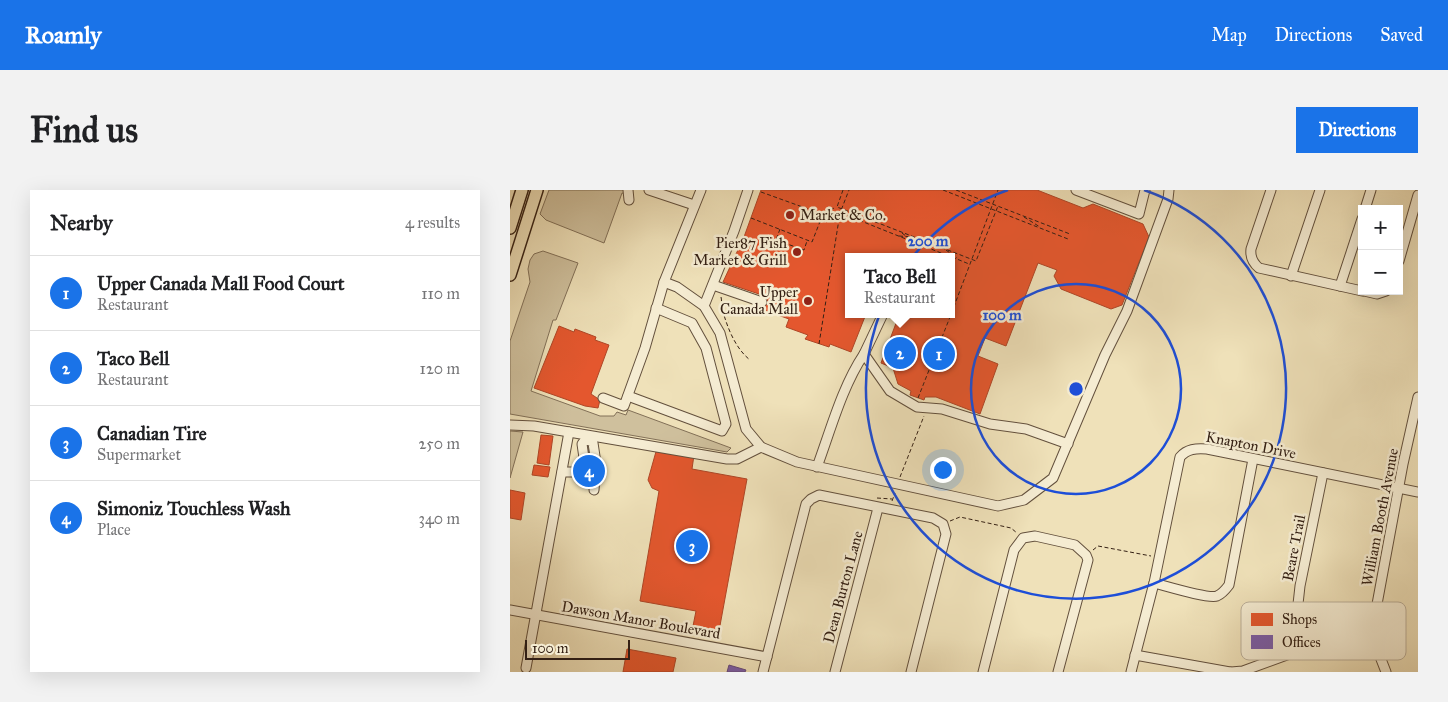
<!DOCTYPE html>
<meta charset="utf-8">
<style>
body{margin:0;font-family:"IM FELL Great Primer",serif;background:#f2f2f2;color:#202124}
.controls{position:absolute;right:15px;top:15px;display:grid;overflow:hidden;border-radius:0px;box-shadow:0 5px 20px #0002}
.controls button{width:45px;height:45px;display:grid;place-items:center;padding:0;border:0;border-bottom:1px solid #e0e0e0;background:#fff;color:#202124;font:25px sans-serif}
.scale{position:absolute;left:15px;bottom:12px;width:105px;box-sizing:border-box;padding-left:5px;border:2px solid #342014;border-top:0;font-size:14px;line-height:18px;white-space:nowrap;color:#342014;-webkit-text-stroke:4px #f5ecd2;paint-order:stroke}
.you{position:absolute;left:432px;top:279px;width:18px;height:18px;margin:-12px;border:4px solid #fff;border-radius:50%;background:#1a73e8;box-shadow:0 0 0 8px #1a73e833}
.badge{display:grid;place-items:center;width:32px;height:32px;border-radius:50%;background:#1a73e8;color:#fff;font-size:16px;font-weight:700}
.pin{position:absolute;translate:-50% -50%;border:2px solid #fff;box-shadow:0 1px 5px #0006}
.popup{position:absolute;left:335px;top:63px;width:110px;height:65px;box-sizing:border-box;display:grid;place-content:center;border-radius:0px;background:#fff;filter:drop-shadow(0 1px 4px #0005);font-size:16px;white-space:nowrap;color:#757577}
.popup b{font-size:19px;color:#202124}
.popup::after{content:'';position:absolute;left:50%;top:100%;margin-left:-10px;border:10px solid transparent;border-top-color:#fff}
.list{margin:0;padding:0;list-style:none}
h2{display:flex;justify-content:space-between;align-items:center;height:65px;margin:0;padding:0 20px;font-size:21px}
h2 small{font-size:16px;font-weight:400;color:#757577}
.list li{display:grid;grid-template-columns:32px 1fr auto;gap:15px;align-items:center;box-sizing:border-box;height:75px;padding:0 20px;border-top:1px solid #e0e0e0}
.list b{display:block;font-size:19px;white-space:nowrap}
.list p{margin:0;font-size:16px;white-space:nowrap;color:#757577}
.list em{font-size:16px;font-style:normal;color:#757577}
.map{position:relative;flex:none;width:908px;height:482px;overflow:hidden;border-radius:0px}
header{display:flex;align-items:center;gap:30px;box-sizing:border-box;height:70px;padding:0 25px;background:#1a73e8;color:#fff}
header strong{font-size:24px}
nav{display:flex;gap:28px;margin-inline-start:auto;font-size:18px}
.intro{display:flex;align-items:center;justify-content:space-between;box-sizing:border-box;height:120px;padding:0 30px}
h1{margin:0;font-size:35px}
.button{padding:12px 22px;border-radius:0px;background:#1a73e8;color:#fff;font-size:18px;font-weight:700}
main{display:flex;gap:30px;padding:0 30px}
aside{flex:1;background:#fff;border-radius:0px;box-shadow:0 5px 20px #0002}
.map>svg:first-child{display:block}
.green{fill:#cfc09d;stroke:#827058}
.shops{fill:#e4572e;stroke:#af4626}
.offices{fill:#7b5ea7;stroke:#664b7b}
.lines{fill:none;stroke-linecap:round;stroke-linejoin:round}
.minor-casing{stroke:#63503d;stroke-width:11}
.major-casing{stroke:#342014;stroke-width:14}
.path{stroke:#342014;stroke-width:1;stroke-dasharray:4 2.5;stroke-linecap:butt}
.minor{stroke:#f5ecd2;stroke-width:9}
.major{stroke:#efe1b9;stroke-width:11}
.ring{fill:none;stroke:#1d4ed8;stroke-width:2.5}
.poi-dot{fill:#8f2418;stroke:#f5ecd2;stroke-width:2}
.labels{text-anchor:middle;stroke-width:5;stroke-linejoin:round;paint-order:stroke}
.poi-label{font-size:15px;fill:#342014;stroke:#f5ecd2;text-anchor:end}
.street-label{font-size:15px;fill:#342014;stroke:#f5ecd2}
.key{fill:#f5ecd2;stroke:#bbaf99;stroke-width:1}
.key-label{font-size:14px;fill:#342014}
.centre{fill:#1d4ed8;stroke:#f5ecd2;stroke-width:2.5}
.ring-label{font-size:15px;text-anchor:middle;font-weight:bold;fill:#1d4ed8;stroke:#f5ecd2;stroke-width:5;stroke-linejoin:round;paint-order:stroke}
</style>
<header>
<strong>Roamly</strong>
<nav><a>Map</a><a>Directions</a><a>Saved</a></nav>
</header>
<div class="intro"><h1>Find us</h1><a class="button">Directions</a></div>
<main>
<aside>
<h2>Nearby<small>4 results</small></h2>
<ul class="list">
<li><span class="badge">1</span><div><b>Upper Canada Mall Food Court</b><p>Restaurant</p></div><em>110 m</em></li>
<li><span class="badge">2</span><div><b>Taco Bell</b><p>Restaurant</p></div><em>120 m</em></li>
<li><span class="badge">3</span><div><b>Canadian Tire</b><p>Supermarket</p></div><em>250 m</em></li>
<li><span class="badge">4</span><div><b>Simoniz Touchless Wash</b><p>Place</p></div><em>340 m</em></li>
</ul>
</aside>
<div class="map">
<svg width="908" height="482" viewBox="0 0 908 482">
<rect width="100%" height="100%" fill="#efe1b9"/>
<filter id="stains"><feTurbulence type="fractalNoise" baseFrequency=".004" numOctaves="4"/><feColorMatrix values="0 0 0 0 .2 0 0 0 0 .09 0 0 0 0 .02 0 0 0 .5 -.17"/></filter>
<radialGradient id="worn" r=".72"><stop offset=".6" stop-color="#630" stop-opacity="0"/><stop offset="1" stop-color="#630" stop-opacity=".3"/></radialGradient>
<g class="green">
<path d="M39,0H121L120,5L112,3L94,53L36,30L30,24Z"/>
<path d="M33,61L68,73L46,130H43L21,201L90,226H104L107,222L116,225L118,220L221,258L217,262L0,224V151L20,92L18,79L20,70L24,64Z"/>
<path d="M0,241L13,242L0,288Z"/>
</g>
<g class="shops">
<path d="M251,0H527L573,18L583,14L633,34L639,47L612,115L601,119L551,99L544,86L547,80L528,73L496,156L475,148L468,166L488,174L470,224L426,207H415L414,210L400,205L401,201L388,194L383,178L371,173L388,128L394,130L396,125L401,126V124H441V67H339V124H356L341,162L320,154L319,157L295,149L298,145L276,137L279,129L254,120L258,107L213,92L234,47Z"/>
<path d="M49,136L64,142L65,139L86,147L85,150L99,155L81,204L90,210L88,218L75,216L24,198Z"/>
<path d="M31,245L43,246L39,275L27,273Z"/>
<path d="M147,258L184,265L182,279L237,289L209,441L183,436L186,421L130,411L149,301L142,298L138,290Z"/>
<path d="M76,267L87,268L84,290L73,289Z"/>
<path d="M24,275L40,277L38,287L22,285Z"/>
<path d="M0,300L15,303L11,330L0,328Z"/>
<path d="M117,459L166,468L163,482H113Z"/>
</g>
<path class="offices" d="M219,475L236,480L235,482H217Z"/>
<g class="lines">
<g class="minor-casing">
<g id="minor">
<path d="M118,0L119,10"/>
<path d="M139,0L184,15"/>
<path d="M566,0L629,24L635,0"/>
<path d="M761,0L741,59C740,67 743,73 749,78L852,101"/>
<path d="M855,19L861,0"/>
<path d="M889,71L908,5"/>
<path d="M781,86L810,0"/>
<path d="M154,92L167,97L194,116L210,143L236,239L251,257L287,272L488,316L514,310L543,288L595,165L617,121L658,9L659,0"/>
<path d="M203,95L252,112"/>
<path d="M830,96L852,29"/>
<path d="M854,101L867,104L876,101"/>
<path d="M194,116L224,41L238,0"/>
<path d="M354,164L373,124"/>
<path d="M118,206L212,241L216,234L196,158L182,133L146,118"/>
<path d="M93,208L114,216L135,158L154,92L191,0"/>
<path d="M0,235L24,236L217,269H227L251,257"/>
<path d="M307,277C321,239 332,197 354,164L380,201L407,217L432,219L480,234L516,239L558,254"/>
<path d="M52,282H66L71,280L74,268L72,254L75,250L81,251L83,253L86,273L84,300"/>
<path d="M644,393C656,396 698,409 707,406C712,404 716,399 719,395L743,269"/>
<path d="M0,420L257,467"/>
<path d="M625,465L720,482"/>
<path d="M16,478L59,242"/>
<path d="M253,482L296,314L301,309L309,305L423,328L433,334L436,344L401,482"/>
<path d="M325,482L368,318"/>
<path d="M473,482L504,360L513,348L525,346L565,355L576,365L578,370L548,482"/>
<path d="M621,482L644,393L670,267C677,259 686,258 697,259L908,302"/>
<path d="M721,482L733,481L785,462L790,450L787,423L790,396L813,283"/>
<path d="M876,482L869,464L865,425L893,274L908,207"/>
</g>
</g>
<g class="major-casing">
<g id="major">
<path d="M0,38L12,0"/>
<path d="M0,85L27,0"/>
</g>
</g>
<g class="path">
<path d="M333,0L327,17L466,71L488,16"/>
<path d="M433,0L558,49"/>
<path d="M446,0L560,44"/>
<path d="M251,2L312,24"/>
<path d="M331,23L441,67"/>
<path d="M514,27L530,37"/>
<path d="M241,28L302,52L313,24L326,17"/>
<path d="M270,39L266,50L294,60L297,51"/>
<path d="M392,43L401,50"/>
<path d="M389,46L402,47"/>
<path d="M436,60L447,68"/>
<path d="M406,67L412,51"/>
<path d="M442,67L459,74"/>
<path d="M211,107C212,111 211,114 212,118C217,137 225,158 240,170"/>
<path d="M432,124L440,127"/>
<path d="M309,154L330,23L339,0"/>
<path d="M408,208L440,127L488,0"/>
<path d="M390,287L414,226"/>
<path d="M367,308L382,309"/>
<path d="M382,311L385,303"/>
<path d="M440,331L450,327L501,338L507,343"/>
<path d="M583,360L588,356L641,366"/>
</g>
<use href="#minor" class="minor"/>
<use href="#major" class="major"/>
</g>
<g class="ring">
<circle cx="566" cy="199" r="105"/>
<path d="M634 0A210 210 0 1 1 498 0"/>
</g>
<g class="poi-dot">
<circle cx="280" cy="25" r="5"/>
<circle cx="287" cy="62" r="5"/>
<circle cx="298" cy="111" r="5"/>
</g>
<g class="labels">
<g class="poi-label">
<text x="290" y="30" text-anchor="start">Market &amp; Co.</text>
<text x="277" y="58">Pier87 Fish<tspan x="277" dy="17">Market &amp; Grill</tspan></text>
<text x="288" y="107">Upper<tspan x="288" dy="17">Canada Mall</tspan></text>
</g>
<g class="street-label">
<text transform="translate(741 255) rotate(11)" y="5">Knapton Drive</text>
<text transform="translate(870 327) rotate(-79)" y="5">William Booth Avenue</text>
<text transform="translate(784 358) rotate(-79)" y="5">Beare Trail</text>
<text transform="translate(333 397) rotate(-75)" y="5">Dean Burton Lane</text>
<text transform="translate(131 430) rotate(10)" y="5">Dawson Manor Boulevard</text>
</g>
</g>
<rect x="731" y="412" width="165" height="58" rx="8" class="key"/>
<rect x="741" y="423" width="22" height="13" fill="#e4572e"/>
<rect x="741" y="445" width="22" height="14" fill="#7b5ea7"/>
<g class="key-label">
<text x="772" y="434">Shops</text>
<text x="772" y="457">Offices</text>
</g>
<circle cx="566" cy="199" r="8" class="centre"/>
<g class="ring-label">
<text x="418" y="56">200 m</text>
<text x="492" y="130">100 m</text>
</g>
<rect width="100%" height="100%" filter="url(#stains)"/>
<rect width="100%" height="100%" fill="url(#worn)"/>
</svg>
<div class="controls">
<button>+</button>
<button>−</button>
</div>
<div class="scale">100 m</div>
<div class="you"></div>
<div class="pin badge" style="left:429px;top:164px">1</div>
<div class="pin badge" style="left:390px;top:163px">2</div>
<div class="popup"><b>Taco Bell</b>Restaurant</div>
<div class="pin badge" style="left:182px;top:356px">3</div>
<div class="pin badge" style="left:79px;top:281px">4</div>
</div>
</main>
